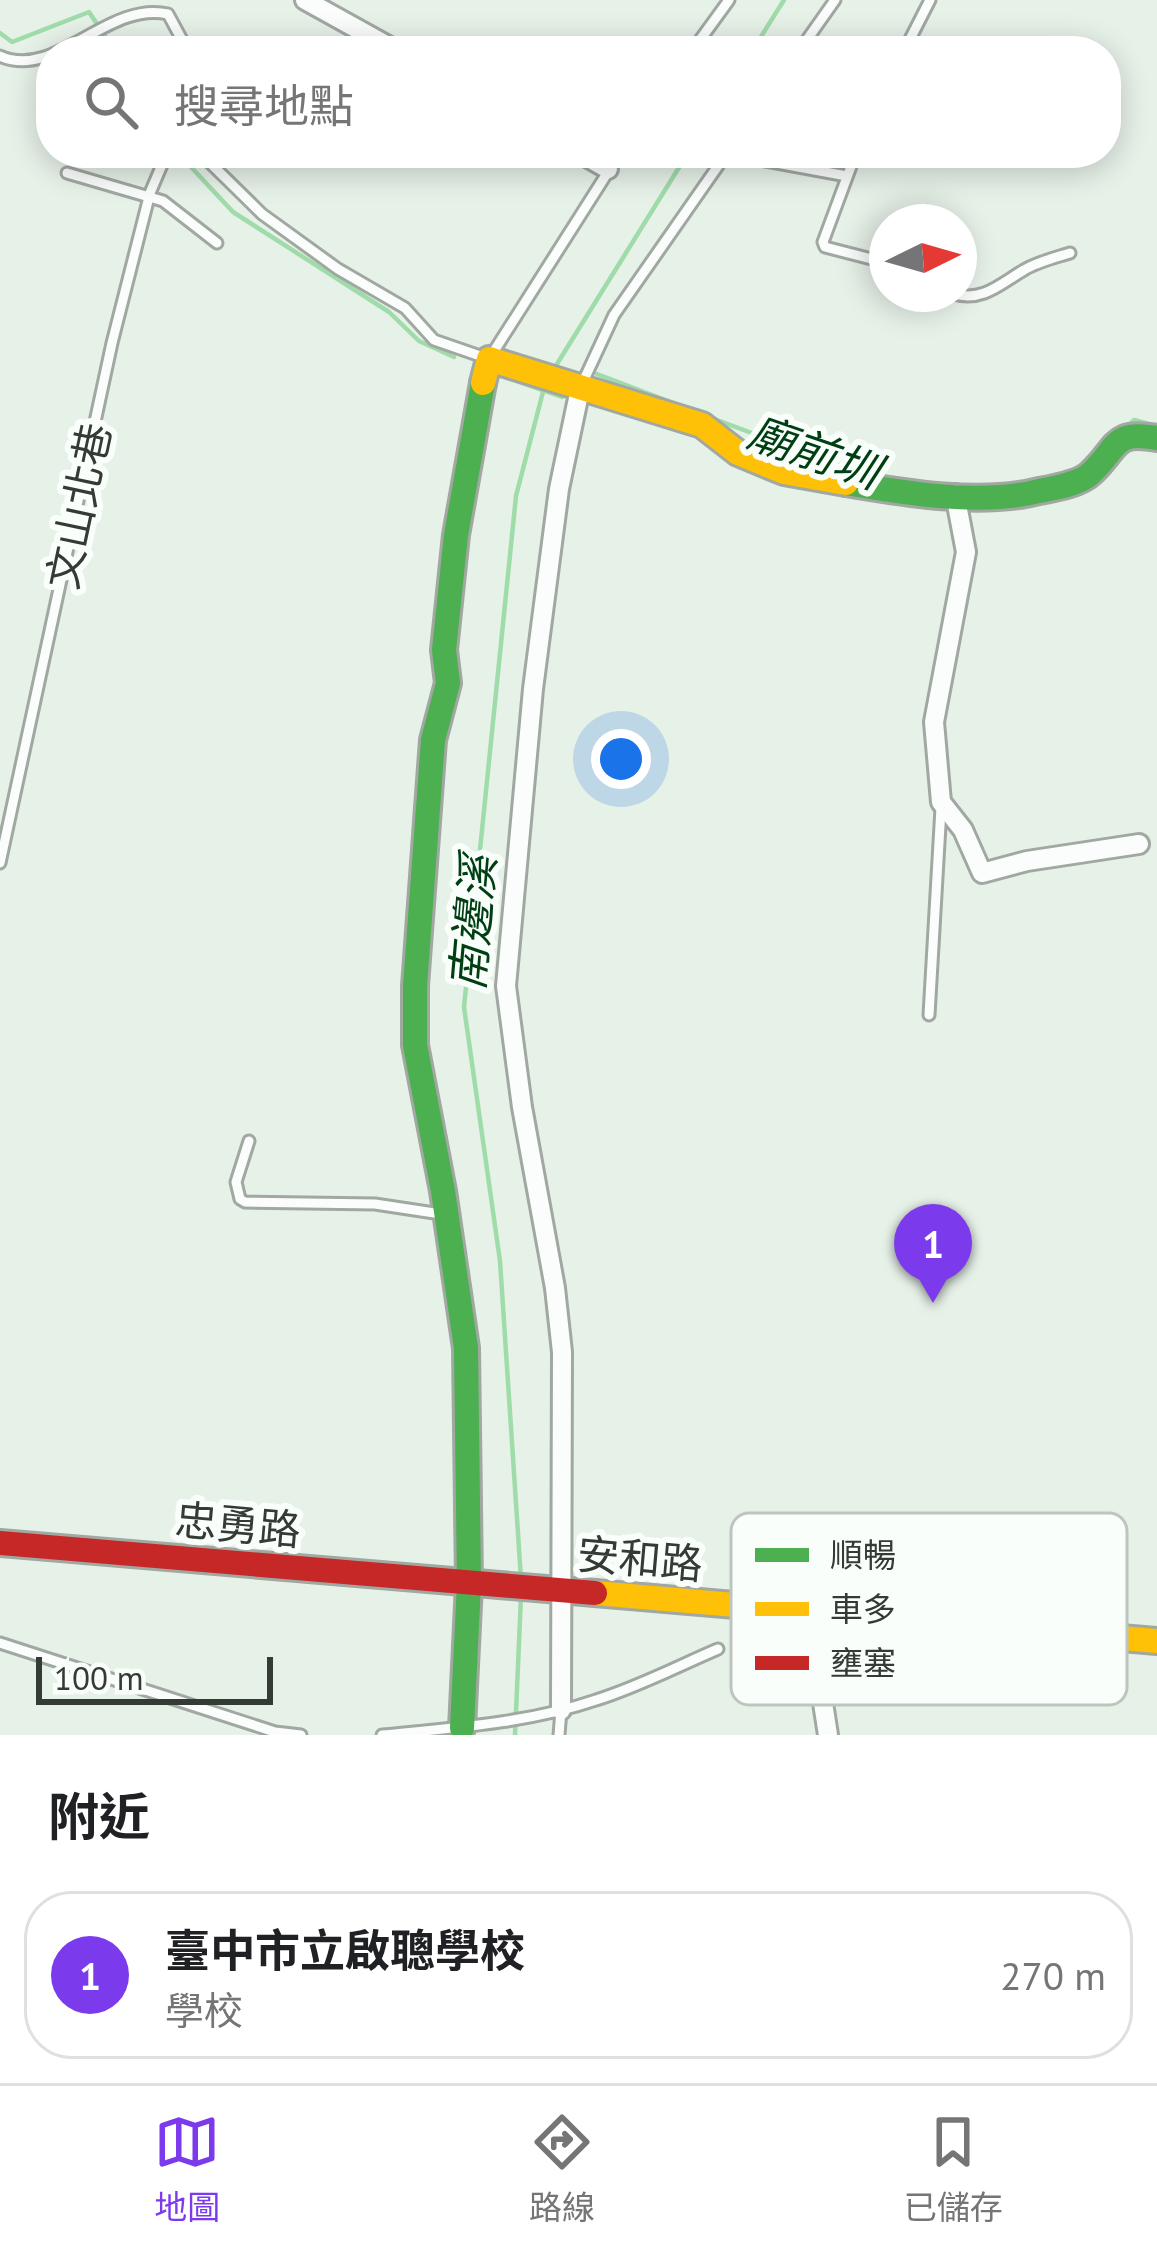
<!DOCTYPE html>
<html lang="zh-TW">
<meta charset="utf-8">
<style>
body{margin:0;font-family:"PT Sans","Noto Sans TC",sans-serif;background:#f6f6f6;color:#202124}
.compass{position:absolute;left:869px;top:204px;width:108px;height:108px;border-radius:50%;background:#fff;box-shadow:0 6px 30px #0003;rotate:85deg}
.scale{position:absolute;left:36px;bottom:30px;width:237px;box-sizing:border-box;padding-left:12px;border:6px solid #333b34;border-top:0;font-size:33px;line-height:42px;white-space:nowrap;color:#333b34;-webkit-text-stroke:9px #fafefb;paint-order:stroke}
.you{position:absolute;left:621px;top:759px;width:42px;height:42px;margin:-30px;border:9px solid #fff;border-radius:50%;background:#1a73e8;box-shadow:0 0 0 18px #1a73e833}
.badge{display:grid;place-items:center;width:78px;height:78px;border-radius:50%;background:#7c3aed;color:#fff;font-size:39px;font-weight:700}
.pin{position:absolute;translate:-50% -99px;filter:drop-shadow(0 3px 6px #0008)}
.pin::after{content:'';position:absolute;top:63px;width:42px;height:36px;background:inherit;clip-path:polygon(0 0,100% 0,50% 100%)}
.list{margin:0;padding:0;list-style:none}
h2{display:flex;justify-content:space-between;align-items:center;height:156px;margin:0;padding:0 48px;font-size:51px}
h2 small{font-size:39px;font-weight:400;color:#757577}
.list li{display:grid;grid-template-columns:78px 1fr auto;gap:36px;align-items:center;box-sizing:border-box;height:168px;margin:0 24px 24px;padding:0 24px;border:3px solid #e0e0e0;border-radius:48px}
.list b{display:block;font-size:45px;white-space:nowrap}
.list p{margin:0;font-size:39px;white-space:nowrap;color:#757577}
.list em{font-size:39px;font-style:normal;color:#757577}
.icon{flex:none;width:66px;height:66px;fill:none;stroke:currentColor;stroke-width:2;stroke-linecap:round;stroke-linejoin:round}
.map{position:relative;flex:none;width:1157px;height:1735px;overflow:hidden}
.search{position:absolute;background:#fff;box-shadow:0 6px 30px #0003;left:36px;right:36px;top:36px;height:132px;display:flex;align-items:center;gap:30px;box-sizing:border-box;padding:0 42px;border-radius:48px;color:#757577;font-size:45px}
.sheet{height:348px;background:#fff}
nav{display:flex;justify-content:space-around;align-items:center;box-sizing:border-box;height:168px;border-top:3px solid #e0e0e0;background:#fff;font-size:33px;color:#757577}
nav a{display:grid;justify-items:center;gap:6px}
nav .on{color:#7c3aed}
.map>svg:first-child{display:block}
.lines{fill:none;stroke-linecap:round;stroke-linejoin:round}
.stream{stroke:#a0dbaa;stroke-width:4.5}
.lane-casing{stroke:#a0a8a1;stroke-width:15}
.street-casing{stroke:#a0a8a1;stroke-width:24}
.fast-casing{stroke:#a0a8a1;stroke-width:30}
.slow-casing{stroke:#a0a8a1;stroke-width:30}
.jam-casing{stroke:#a0a8a1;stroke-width:30}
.lane{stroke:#fbfdfc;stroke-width:9}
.street{stroke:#fbfdfc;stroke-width:18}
.fast{stroke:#4caf50;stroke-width:24}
.slow{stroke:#ffc107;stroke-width:24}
.jam{stroke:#c62828;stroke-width:24}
.labels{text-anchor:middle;stroke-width:12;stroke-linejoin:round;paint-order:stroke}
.street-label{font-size:42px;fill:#333b34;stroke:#fafefb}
.water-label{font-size:45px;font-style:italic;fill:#003f14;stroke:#fafefb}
.key{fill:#fafefb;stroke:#bec4bf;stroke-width:3}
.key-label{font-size:33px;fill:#333b34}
</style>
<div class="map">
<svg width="1157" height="1735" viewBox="0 0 1157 1735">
<rect width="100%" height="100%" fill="#e6f1e8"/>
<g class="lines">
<g class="stream">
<path d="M0,33L12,42L89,12L115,51"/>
<path d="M752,51L784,0"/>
<path d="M178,153L233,212L389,312L419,341L454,357"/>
<path d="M552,372L688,153"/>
<path d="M597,374L676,404"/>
<path d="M502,376L562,397"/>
<path d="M709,417L861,474"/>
<path d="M1129,425L1134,420L1157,426"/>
<path d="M521,1579L500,1261L464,1007L516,496L544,388"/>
<path d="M515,1735L521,1596"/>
</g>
<g class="lane-casing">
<g id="lane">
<path d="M692,51L729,0"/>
<path d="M799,51L835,0"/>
<path d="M904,51L930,0"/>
<path d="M0,56C55,81 108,0 168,14L188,51"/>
<path d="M200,153L262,214L338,269L405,308L434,340L489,359L620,153"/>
<path d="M856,153L823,242L825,247L887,263"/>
<path d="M754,159L847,176"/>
<path d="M67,173L163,201L217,243"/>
<path d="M954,294C983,302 1000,284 1024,270C1037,262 1054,258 1070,253"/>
<path d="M582,384L614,315L727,153"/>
<path d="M0,863L112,343L150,193L167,153"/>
<path d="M929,1015L941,808"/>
<path d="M249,1141L236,1182L240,1199L245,1202L375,1204L441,1214"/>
<path d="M0,1643L275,1732L301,1735"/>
<path d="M382,1735C453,1728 529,1723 596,1700C638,1687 678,1666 718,1649"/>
<path d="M559,1735L561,1710"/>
</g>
</g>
<g class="street-casing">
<g id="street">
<path d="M305,0L397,51"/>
<path d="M580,153L608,169"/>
<path d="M955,494L966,552L934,722L941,802L963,830L982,873L1027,861L1139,844"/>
<path d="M819,1615L821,1690L828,1735"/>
<path d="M561,1710L562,1352L555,1288L522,1107L506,986L533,689L559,489L580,389"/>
</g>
</g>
<g class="fast-casing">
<g id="fast">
<path d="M846,483C904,493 982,506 1039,491C1055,488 1080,484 1091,473C1119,447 1112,430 1157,438"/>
<path d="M462,1728L469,1584L466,1348L443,1191L415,1045V986L433,740L448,683L444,650L456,535L483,383"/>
</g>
</g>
<g class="slow-casing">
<g id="slow">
<path d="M483,383L489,359L702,425L738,453L784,472L846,483"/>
<path d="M595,1593L1157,1641"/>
</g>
</g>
<g class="jam-casing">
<path id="jam" d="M0,1543L595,1593"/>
</g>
<use href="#lane" class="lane"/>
<use href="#street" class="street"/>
<use href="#fast" class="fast"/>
<use href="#slow" class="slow"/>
<use href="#jam" class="jam"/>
</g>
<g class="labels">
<g class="street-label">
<text transform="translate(79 506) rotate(-78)" y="15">文山北巷</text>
<text transform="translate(238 1525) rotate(5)" y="15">忠勇路</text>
<text transform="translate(640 1559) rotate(5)" y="15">安和路</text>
</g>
<g class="water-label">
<text transform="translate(814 452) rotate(19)" y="16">廟前圳</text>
<text transform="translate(473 923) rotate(-85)" y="16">南邊溪</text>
</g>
</g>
<rect x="731" y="1513" width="396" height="192" rx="18" class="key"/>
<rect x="755" y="1548" width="54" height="14" fill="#4caf50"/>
<rect x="755" y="1602" width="54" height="14" fill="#ffc107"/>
<rect x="755" y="1656" width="54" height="14" fill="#c62828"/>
<g class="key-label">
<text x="830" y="1567">順暢</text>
<text x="830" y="1621">車多</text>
<text x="830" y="1675">壅塞</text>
</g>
</svg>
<svg class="compass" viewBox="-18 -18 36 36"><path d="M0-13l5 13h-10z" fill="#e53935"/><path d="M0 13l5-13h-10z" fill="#757577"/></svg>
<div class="scale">100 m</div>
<div class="you"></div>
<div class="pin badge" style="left:933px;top:1303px">1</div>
<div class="search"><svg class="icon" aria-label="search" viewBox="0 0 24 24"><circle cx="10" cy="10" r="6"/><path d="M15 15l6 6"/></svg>搜尋地點</div>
</div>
<section class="sheet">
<h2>附近<small></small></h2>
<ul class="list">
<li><span class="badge">1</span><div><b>臺中市立啟聰學校</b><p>學校</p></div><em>270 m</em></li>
</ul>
</section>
<nav>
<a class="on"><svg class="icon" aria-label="map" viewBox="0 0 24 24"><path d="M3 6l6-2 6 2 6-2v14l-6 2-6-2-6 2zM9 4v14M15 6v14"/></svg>地圖</a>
<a><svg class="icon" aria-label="directions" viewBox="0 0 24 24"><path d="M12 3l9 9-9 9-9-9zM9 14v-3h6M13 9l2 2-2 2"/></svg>路線</a>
<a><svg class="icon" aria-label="saved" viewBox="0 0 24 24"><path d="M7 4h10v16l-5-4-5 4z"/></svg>已儲存</a>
</nav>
